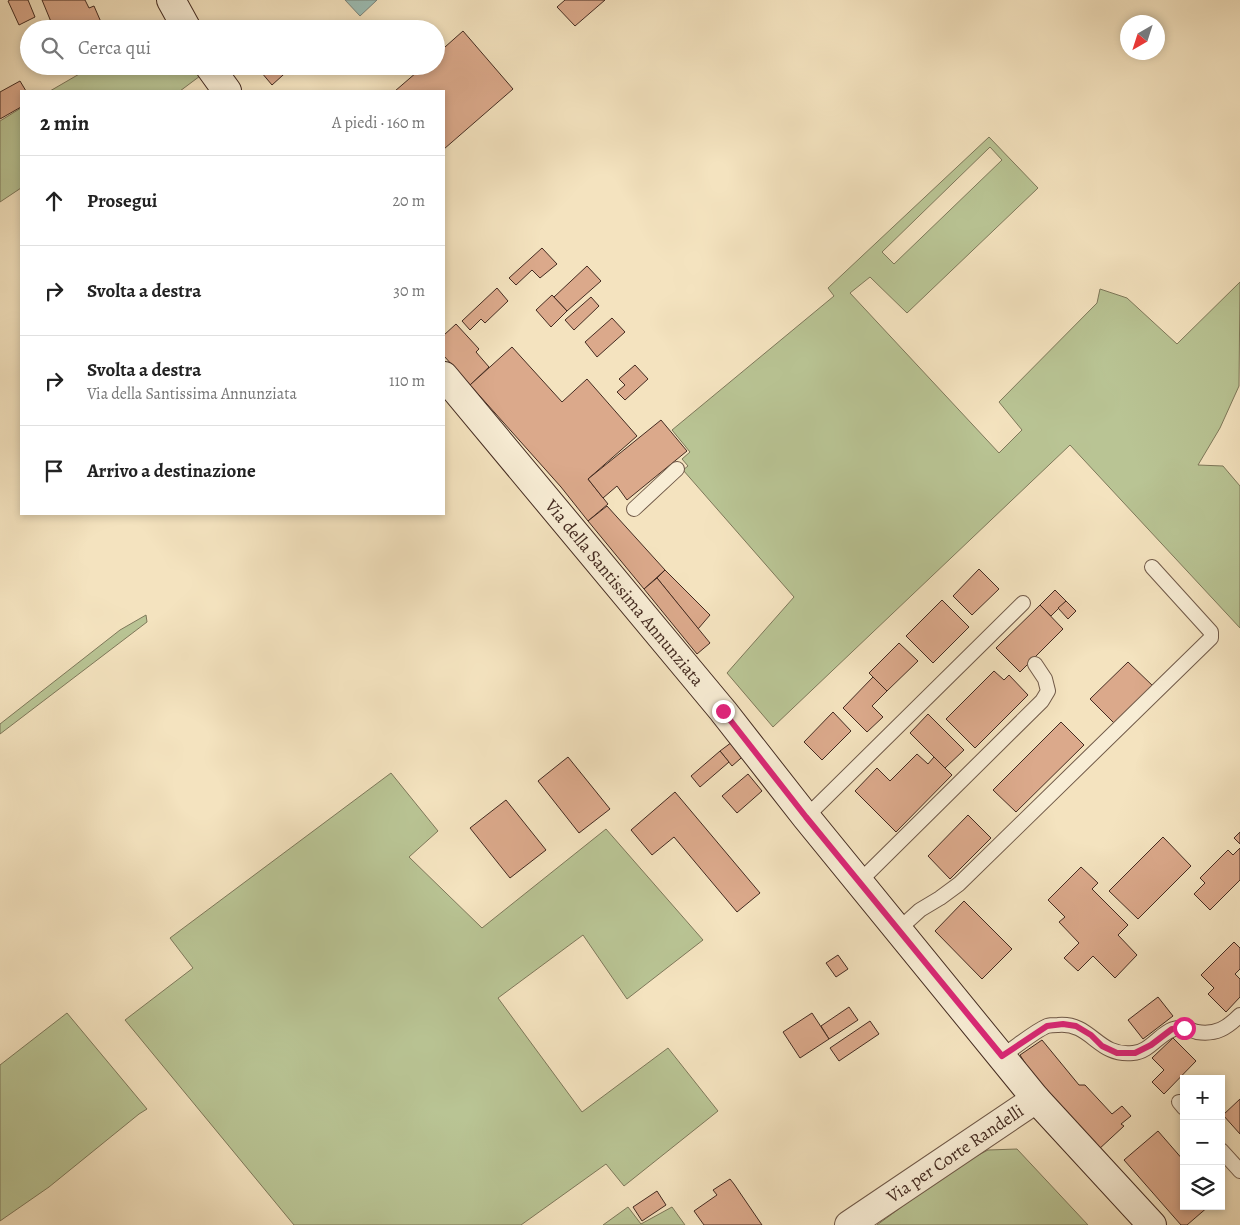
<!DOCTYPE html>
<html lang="it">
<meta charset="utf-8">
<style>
body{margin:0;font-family:Alegreya,serif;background:#f6f6f6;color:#222}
.controls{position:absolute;right:15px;bottom:15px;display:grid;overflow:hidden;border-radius:0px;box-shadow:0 2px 8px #0003}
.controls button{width:45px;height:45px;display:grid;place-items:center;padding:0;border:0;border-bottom:1px solid #e0e0e0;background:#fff;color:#222;font:25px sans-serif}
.compass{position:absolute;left:1120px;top:15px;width:45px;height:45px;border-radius:50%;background:#fff;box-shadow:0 2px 8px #0003;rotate:219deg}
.stop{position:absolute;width:15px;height:15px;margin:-11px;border:4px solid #db2777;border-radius:50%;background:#fff}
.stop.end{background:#db2777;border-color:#fff;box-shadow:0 1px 5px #0008}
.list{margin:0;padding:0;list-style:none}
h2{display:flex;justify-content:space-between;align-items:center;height:65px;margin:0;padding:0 20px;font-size:21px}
h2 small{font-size:16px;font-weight:400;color:#767676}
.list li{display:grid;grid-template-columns:32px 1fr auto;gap:15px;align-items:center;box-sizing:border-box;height:90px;padding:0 20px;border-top:1px solid #e0e0e0}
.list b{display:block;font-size:19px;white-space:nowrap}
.list p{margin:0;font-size:16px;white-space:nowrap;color:#767676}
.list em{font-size:16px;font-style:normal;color:#767676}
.icon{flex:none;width:28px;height:28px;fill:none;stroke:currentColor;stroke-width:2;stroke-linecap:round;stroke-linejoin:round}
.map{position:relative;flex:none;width:1240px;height:1225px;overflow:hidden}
.search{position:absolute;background:#fff;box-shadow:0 2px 8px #0003;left:20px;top:20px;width:425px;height:55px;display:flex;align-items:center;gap:12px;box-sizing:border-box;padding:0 18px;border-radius:28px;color:#767676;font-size:19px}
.panel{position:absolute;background:#fff;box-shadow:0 2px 8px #0003;left:20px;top:90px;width:425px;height:425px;border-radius:0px}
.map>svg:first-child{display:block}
.green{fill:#b9c494;stroke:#7e785a;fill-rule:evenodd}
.water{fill:#9cbeb5;stroke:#79837a}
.building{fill:#dba98b;stroke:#442b21}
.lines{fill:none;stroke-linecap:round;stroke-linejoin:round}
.lane-casing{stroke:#705948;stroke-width:16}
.street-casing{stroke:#705948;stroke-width:30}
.secondary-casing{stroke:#442b21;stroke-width:30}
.lane{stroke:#f8edd5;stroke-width:14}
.street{stroke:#f8edd5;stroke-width:28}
.secondary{stroke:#f8edd5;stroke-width:28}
.route{stroke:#db2777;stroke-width:6}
.labels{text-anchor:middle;stroke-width:4;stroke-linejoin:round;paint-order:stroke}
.street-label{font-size:18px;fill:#442b21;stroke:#f8edd5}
</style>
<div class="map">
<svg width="1240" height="1225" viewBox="0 0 1240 1225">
<rect width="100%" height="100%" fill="#f4e3bf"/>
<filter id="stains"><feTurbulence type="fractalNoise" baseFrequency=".004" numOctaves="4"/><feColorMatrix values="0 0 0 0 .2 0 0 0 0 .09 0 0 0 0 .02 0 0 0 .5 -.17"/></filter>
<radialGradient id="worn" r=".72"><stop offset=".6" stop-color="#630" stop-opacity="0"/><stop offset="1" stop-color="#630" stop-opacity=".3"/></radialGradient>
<g class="green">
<path d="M93,66H194L200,76L180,91H50Z"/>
<path d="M21,108V188L0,202V121Z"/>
<path d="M989,137L1038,188L907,313L870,277L850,293L999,453L1022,430L999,402L1097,303L1100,289L1127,298L1177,344L1240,282L1239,386L1220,428L1198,465L1223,466L1240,486V628L1070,445L773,727L727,673L794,597L683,470L688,466L682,459L690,452L672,430L834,296L828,288ZM990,147L1002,160L894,264L882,252Z"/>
<path d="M146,615L147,622L0,734V724L120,630Z"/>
<path d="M391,773L438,831L409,857L482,928L606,829L703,940L627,999L583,935L498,998L582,1112L668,1048L718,1111L624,1186L606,1164L521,1225H294L125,1020L193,968L170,938Z"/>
<path d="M67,1013L147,1109L139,1114L49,1187L0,1221V1065Z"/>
<path d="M1017,1149L1088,1225H877L957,1166L988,1150Z"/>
<path d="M628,1207L641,1224L672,1207L685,1225H603Z"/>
</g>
<path class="water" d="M345,0H377L360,16Z"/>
<g class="building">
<path d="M10,0H28L35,17L19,25L8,1Z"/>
<path d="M42,0H85L89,8L94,6L104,29H54Z"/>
<path d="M565,0H605L575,26L557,7Z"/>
<path d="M463,31L513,89L444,149V91H395L424,66H436V55Z"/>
<path d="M256,66H293L272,85Z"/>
<path d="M20,81L26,91H21V107L0,119V92Z"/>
<path d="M542,248L557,264L540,278L532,270L516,285L509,278Z"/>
<path d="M587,266L601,281L567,311L554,297Z"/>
<path d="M497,288L508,301L485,323L481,319L470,330L462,321Z"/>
<path d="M552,295L567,311L551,327L536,310Z"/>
<path d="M591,297L599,306L574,330L565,320Z"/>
<path d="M612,318L625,332L597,357L585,342Z"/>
<path d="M456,324L479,349L476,352L489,367L470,385L444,356V335Z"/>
<path d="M512,347L562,402L587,379L637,436L588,479L608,504L588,521L561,487L470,385Z"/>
<path d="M635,365L648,379L625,400L617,392L625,385L619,379Z"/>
<path d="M661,420L687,451L627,500L617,486L603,498L588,479Z"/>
<path d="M607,506L665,570L644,589L588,521Z"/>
<path d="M979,569L999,589L972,615L953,596Z"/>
<path d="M665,570L710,615L698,629L657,578Z"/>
<path d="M657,578L710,643L697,654L644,589Z"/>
<path d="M1055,590L1066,601L1051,616L1040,605Z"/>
<path d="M942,600L969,627L933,663L906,636Z"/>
<path d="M1066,601L1076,611L1068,619L1058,608Z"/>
<path d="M1040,605L1063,629L1020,672L996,648Z"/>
<path d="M899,643L918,661L887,691L869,673Z"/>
<path d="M1128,662L1154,687L1116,725L1090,699Z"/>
<path d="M994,671L1004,680L1009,675L1028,695L975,748L946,719Z"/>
<path d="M873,677L887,691L872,706L883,717L867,732L843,708Z"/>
<path d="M833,712L851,731L822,760L804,742Z"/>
<path d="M928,714L964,750L945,768L910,733Z"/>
<path d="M1061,722L1084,745L1016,812L993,790Z"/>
<path d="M736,739L748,752L732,766L720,751Z"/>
<path d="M720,751L729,762L700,787L691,776Z"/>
<path d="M917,754L928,764L934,757L952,775L896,832L855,791L877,768L890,781Z"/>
<path d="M568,757L610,809L579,833L538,781Z"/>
<path d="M748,774L762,791L737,813L722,796Z"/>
<path d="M675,792L760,893L737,912L674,837L652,855L631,830Z"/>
<path d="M506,800L546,850L510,878L470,828Z"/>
<path d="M968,815L991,838L950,879L928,856Z"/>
<path d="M1240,832V844L1234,838Z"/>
<path d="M1163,837L1191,866L1138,919L1109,891Z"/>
<path d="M1240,848V880L1210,910L1194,894L1205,883L1200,878L1228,850L1233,855Z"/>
<path d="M1081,867L1098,883L1092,889L1128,925L1118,935L1137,955L1115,978L1093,956L1078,971L1064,958L1079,943L1059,922L1065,917L1048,900Z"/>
<path d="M964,901L1012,949L982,979L935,931Z"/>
<path d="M1234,942L1240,948V969L1235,974L1240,979V997L1226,1012L1208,994L1214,988L1201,975Z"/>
<path d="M838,955L848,969L836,977L826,963Z"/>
<path d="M1158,997L1173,1016L1143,1039L1128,1020Z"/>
<path d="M849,1007L858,1020L829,1039L821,1026Z"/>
<path d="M812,1013L829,1039L800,1058L783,1032Z"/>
<path d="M870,1021L879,1034L839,1061L830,1048Z"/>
<path d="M1173,1038L1196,1061L1164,1094L1152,1082L1164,1070L1152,1058Z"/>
<path d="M1042,1040L1079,1085H1085L1112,1114L1122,1106L1131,1116L1121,1124L1124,1126L1098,1150L1058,1115L1020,1055Z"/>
<path d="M1240,1099V1134L1223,1115Z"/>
<path d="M1158,1131L1184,1161V1206H1209L1187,1225H1181L1124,1160Z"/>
<path d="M730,1179L734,1184L762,1225H704L694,1211L717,1195L713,1190Z"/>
<path d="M657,1191L666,1205L642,1221L633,1207Z"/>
</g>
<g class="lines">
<g class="lane-casing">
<g id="lane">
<path d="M634,509L677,469"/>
<path d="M806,817L1023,603"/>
<path d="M859,882L1042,701L1048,691L1045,679L1035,664"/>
<path d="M898,930L920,910L940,898L959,884L1211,638V632L1152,567"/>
<path d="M1002,1056C1015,1048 1033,1032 1047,1026C1050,1025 1054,1025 1058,1025C1092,1022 1097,1057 1133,1053C1151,1052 1161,1030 1178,1028C1185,1027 1190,1030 1197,1032C1216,1035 1227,1028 1240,1015"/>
<path d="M1179,1102L1184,1108"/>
<path d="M1221,1150L1240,1171"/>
</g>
</g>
<g class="street-casing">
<g id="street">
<path id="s1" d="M849,1225L1036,1099"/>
</g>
</g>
<g class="secondary-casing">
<g id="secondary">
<path d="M171,0L187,29"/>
<path d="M209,66L227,91"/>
<path id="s2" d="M444,376L723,711L806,817L1036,1099L1152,1225"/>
</g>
</g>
<use href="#lane" class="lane"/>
<use href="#street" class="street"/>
<use href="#secondary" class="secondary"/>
</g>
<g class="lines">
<path class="route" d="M723,711L806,817L1002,1056L1047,1026L1063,1024L1076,1026L1091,1035L1102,1046L1117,1053H1135L1151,1045L1172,1029L1184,1028"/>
</g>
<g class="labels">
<g class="street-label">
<text dy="6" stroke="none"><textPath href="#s2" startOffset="282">Via della Santissima Annunziata</textPath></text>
<text dy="6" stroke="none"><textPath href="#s1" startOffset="128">Via per Corte Randelli</textPath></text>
</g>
</g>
<rect width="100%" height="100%" filter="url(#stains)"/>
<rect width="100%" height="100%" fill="url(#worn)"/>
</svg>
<div class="controls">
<button>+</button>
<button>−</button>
<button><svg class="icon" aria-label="layers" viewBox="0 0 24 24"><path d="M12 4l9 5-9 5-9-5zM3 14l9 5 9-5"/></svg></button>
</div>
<svg class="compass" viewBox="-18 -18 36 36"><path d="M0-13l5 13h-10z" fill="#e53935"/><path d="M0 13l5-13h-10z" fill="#767676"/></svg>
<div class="stop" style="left:1184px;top:1028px"></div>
<div class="stop end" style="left:723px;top:711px"></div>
<div class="search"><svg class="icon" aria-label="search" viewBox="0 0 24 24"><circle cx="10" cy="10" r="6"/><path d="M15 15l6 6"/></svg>Cerca qui</div>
<section class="panel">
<h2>2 min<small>A piedi · 160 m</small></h2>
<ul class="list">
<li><svg class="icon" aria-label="ahead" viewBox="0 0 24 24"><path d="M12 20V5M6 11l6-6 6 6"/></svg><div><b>Prosegui</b></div><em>20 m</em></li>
<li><svg class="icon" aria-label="right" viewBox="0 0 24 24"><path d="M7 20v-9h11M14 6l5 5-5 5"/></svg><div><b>Svolta a destra</b></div><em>30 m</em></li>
<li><svg class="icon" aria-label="right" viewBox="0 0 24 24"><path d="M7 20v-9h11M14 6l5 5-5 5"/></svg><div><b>Svolta a destra</b><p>Via della Santissima Annunziata</p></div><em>110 m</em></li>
<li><svg class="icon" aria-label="arrive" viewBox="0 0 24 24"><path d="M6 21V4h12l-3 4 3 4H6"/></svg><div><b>Arrivo a destinazione</b></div></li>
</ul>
</section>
</div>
